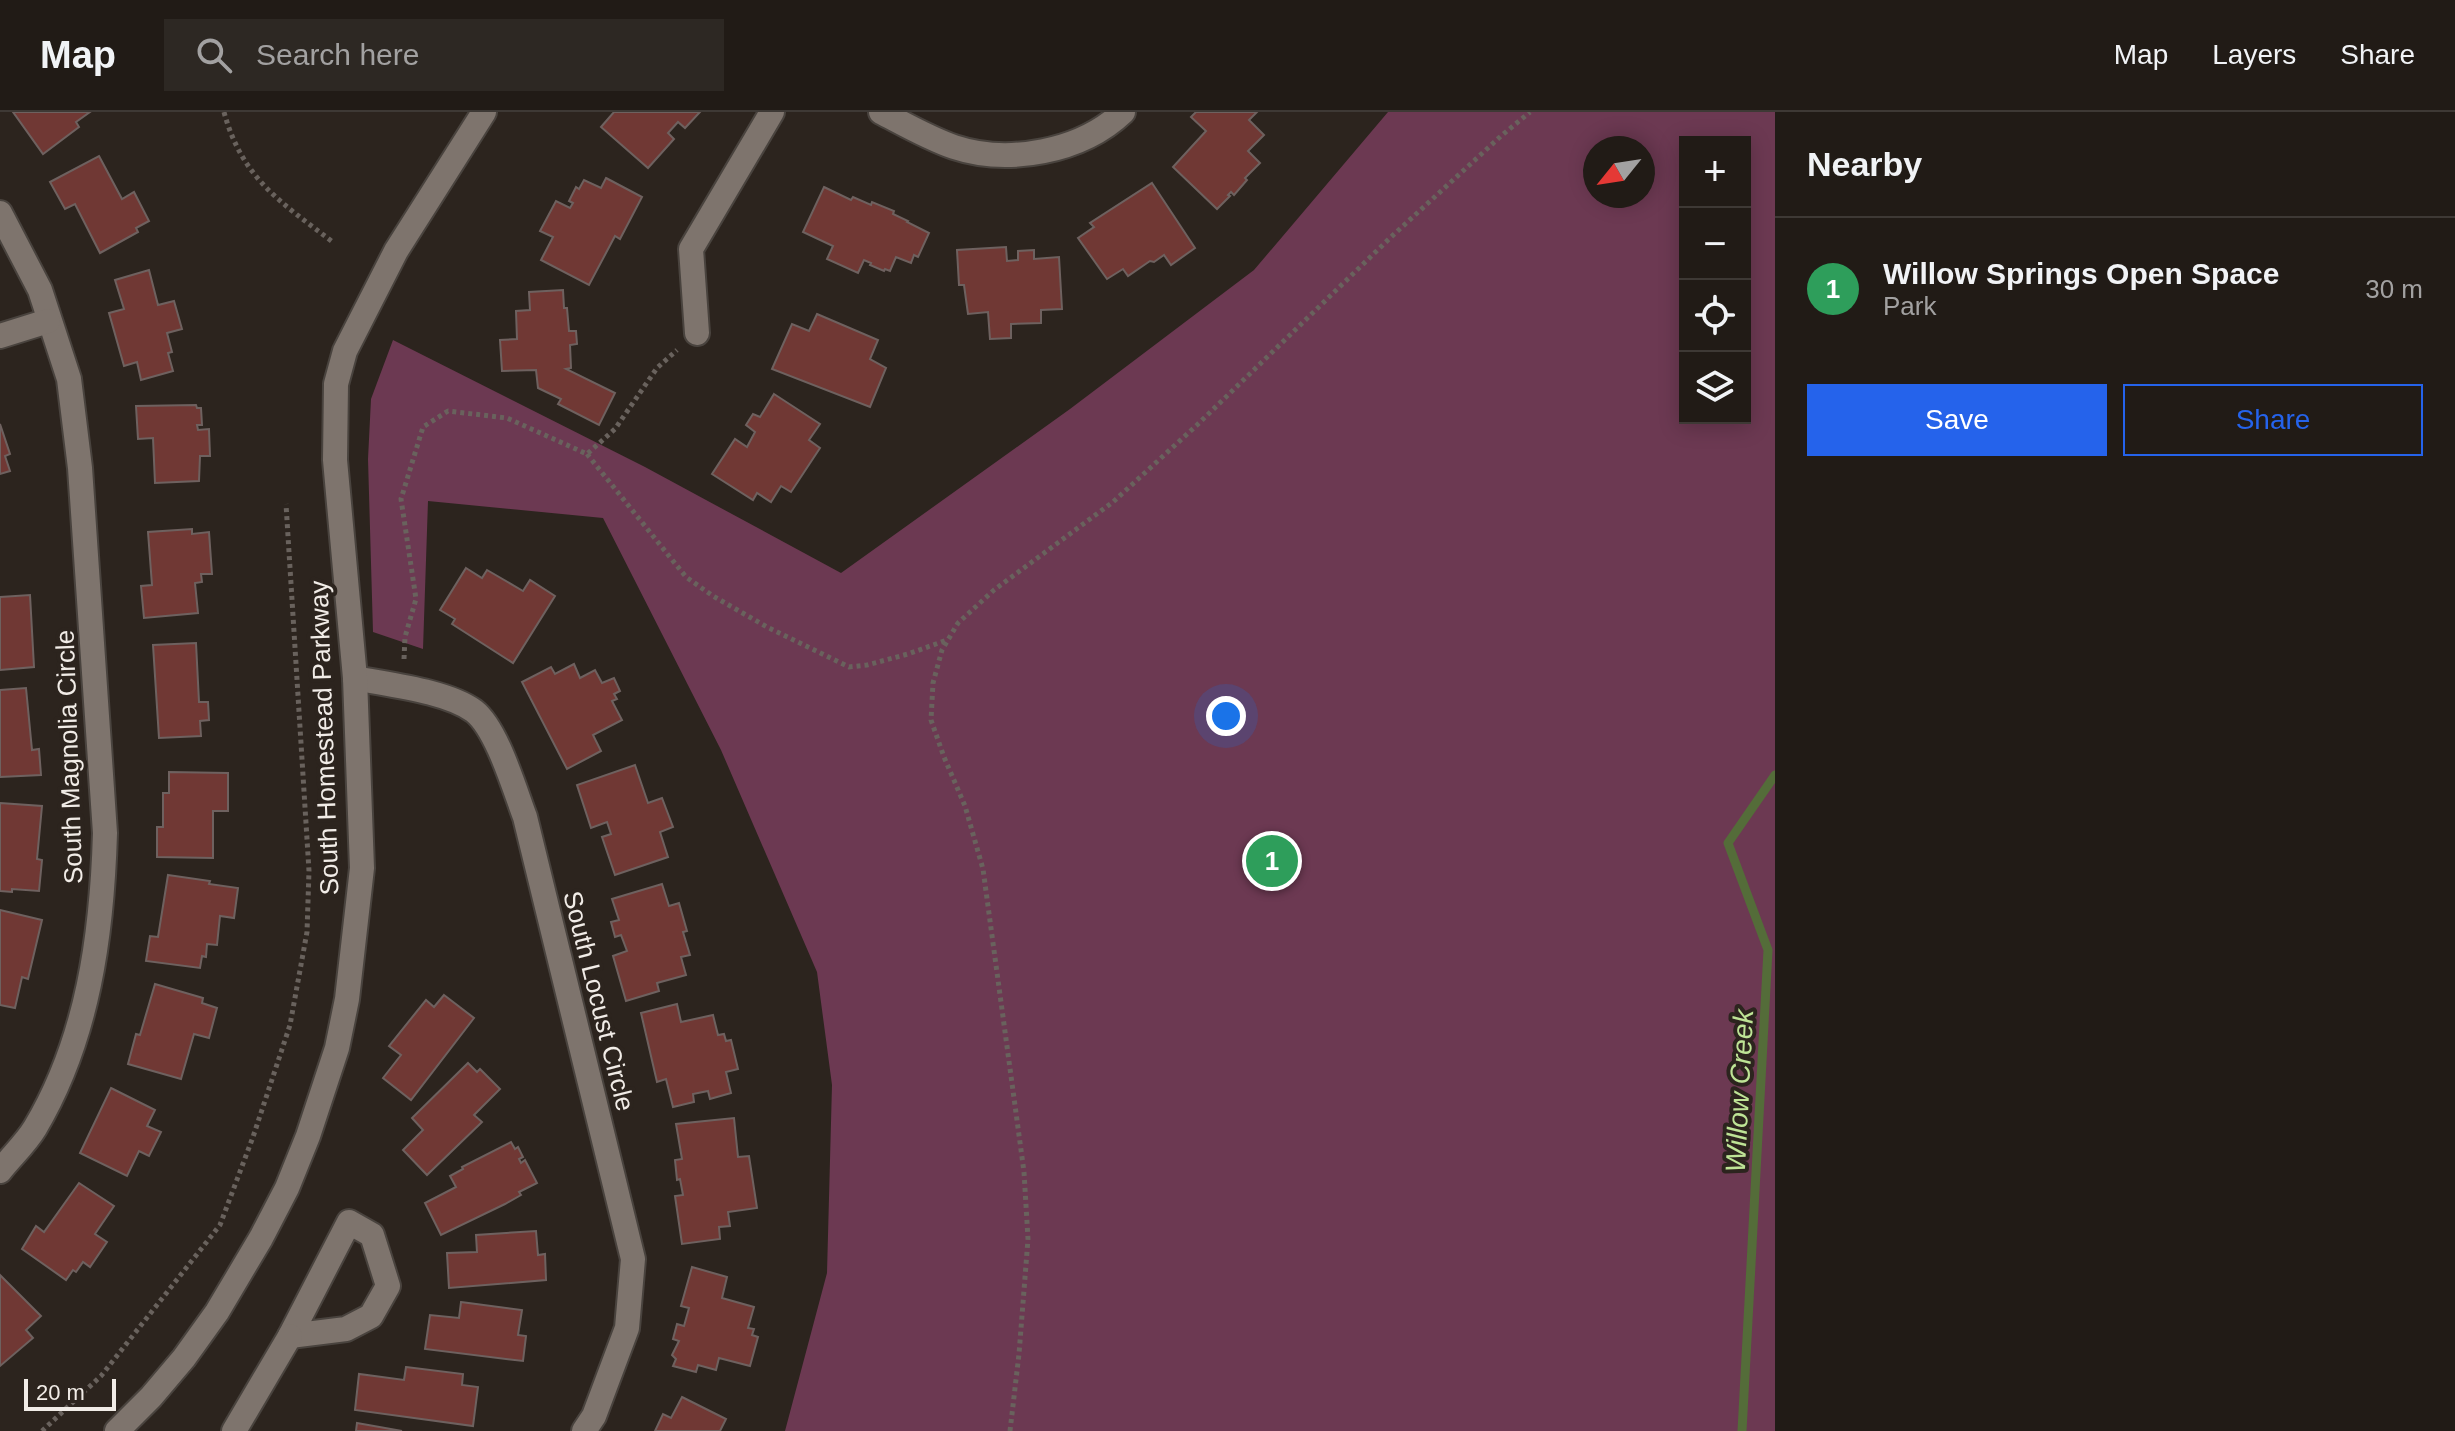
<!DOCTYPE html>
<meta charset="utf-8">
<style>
body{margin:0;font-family:Helvetica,sans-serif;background:#2d2823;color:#f1f3f6}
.controls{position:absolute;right:24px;top:24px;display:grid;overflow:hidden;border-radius:0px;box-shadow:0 4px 20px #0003}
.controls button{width:72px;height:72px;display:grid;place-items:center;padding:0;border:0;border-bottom:2px solid #3e3935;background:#211b16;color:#f1f3f6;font:40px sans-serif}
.compass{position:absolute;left:1583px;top:24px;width:72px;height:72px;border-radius:50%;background:#211b16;box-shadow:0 4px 20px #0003;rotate:240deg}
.scale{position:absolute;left:24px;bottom:20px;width:92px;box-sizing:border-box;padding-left:8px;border:4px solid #f1ece7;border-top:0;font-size:22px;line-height:28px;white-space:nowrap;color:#f1ece7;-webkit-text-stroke:6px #2c241e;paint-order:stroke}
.you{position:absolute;left:1226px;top:604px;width:28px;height:28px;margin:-20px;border:6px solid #fff;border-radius:50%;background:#1a73e8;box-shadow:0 0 0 12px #1a73e833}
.badge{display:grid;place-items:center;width:52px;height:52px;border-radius:50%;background:#2563eb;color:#fff;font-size:26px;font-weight:700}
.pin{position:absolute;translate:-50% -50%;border:4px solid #fff;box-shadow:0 2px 8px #0006}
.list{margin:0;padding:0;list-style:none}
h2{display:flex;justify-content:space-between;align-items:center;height:104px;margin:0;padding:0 32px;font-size:34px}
h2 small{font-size:26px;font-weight:400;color:#a2a1a1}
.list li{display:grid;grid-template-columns:52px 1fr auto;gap:24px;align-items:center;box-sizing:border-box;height:144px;padding:0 32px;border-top:2px solid #3e3935}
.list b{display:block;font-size:30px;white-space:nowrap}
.list p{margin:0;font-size:26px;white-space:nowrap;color:#a2a1a1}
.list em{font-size:26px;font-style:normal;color:#a2a1a1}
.actions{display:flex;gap:16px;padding:24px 32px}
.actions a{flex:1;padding:18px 0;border:2px solid #2563eb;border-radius:0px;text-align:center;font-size:28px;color:#2563eb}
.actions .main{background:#2563eb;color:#fff}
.icon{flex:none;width:44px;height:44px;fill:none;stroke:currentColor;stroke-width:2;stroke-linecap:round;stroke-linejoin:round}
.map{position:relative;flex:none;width:1775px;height:1319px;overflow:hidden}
header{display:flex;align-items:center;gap:48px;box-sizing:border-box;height:112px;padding:0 40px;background:#211b16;border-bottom:2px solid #3e3935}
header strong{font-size:38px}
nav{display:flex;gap:44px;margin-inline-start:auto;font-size:28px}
.search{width:560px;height:72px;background:#2d2823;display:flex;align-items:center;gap:20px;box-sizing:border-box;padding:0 28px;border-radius:0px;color:#a2a1a1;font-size:30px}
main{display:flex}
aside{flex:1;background:#211b16}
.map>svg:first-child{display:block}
.green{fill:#6c3952;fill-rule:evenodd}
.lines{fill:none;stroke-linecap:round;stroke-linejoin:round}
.stream{stroke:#546c39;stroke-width:9}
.building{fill:#703834;stroke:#6e615f;stroke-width:2}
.minor-casing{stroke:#49433e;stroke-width:28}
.path{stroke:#69625d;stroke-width:5;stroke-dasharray:4 4;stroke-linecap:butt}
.minor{stroke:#7e746d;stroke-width:24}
.labels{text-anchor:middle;stroke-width:8;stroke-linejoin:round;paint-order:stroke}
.street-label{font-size:26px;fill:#f1ece7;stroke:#2c241e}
.water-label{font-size:28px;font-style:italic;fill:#bee496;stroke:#2c241e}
</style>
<header>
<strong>Map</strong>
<div class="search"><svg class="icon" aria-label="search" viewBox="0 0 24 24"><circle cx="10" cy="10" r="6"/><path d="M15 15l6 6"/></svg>Search here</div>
<nav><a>Map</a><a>Layers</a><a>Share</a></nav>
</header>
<main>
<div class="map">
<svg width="1775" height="1319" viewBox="0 0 1775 1319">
<rect width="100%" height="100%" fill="#2c241e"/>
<path class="green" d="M1388,0H1775V1319H785L827,1161L832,973L817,860L721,638L603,406L428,389L423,537L373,520L368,347L371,287L393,228L645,355L841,461L1070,297L1254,158ZM1685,30H1745V306H1685ZM1595,36H1643V84H1595Z"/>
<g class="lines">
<path class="stream" d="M1742,1319L1768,838L1728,731L1775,663"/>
</g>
<g class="building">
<path d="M13,0H90L76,10L79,15L43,42Z"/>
<path d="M614,0H700L685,16L678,10L668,21L674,27L648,56L601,15Z"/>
<path d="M1196,0H1257L1249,8L1264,23L1248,39L1260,51L1245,66L1247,68L1234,83L1231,80L1228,83L1230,84L1217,97L1173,55L1206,19L1191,5Z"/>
<path d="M99,44L122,87L134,80L149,109L136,116L138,120L100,141L75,92L65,97L50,70Z"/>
<path d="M606,66L642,85L620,127L615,124L589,173L541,148L553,125L540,119L556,89L570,96L573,91L569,89L576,75L579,77L584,68L601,76Z"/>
<path d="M1152,71L1195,136L1171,153L1164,143L1154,150L1150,149L1128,164L1123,157L1107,167L1078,126L1094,115L1090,111Z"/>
<path d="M824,75L851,88L853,85L871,93L872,90L894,99L893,102L908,109L907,110L929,121L918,145L914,143L911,151L896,145L890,159L885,157L884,159L870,153L871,151L864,148L858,161L827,147L833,134L803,120Z"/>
<path d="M1006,135L1007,149L1018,148V139L1034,138V147L1059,145L1062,197L1041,198V211L1011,212V226L990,227L988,200L968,202L964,173H959L957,138Z"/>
<path d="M149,158L158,193L174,189L182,217L167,221L172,240L168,241L173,259L141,268L137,250L124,254L109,201L124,197L115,168Z"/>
<path d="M563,178L564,196H567L569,219H576L577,232L570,233L571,256L566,257L615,281L599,313L558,292L561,287L538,276L536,258L502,259L500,228L517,227L516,199L530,198L529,180Z"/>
<path d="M817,202L878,228L870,247L886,256L870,295L772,257L792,212L809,219Z"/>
<path d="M774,282L820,312L809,328L820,336L791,380L781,374L771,390L757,381L753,388L712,362L735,327L747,335L755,320L746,313L753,302L760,305Z"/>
<path d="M196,293L197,296H201L202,313H197L198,318L209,317L210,344H200L199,369L155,371L153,326L138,327L136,294Z"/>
<path d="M0,312L10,342L5,344L10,359L0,362Z"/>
<path d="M192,417V422L209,420L212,462H201L202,470L195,471L198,501L144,506L141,474L152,473L148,420Z"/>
<path d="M466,456L482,466L487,458L523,479L530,468L555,484L513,551L452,512L455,507L440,498Z"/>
<path d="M30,483L34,555L0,558V485Z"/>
<path d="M196,531L199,590H208L209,608L200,609L201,624L159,626L153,533Z"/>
<path d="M574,552L580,566L595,558L602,571L614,566L620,579L614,582L617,587L612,589L622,608L593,623L601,639L567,657L522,570L551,555L555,562Z"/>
<path d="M26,576L32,638L39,637L41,663L0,665V578Z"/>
<path d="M635,653L648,691L662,686L673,715L660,720L668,745L615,763L602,725L611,722L607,710L591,716L577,673Z"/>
<path d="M169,660L228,661V699H213V746L157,745V715H163V681H169Z"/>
<path d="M0,691L42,694L37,747L42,748L39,779L12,777V780L0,779Z"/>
<path d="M168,763L210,769L209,772L238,776L234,806L220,804L217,833L207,832L206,845L202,844L200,856L146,849L150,824L158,825Z"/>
<path d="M662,772L669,794L679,791L687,819L683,820L690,843L681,845L686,863L657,871L659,879L626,889L613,844L627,839L621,823L615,825L611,810L619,808L612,787Z"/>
<path d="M0,798L42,808L28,867L22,865L15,896L0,893Z"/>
<path d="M155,872L203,886L202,891L217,896L209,926L194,922L181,967L128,952L136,922L140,923Z"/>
<path d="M444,883L474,906L411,988L383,966L401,943L389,934L426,888L434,895Z"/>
<path d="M677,892L681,910L713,903L718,923L724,922L726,929L731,928L738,957L726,960L731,981L710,987L708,979L693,982L694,990L673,995L666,967L657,970L641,901Z"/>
<path d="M468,951L477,960L480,957L500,977L474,1003L482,1010L427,1063L403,1038L423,1018L412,1006Z"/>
<path d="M111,976L155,998L147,1014L161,1020L149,1044L139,1039L127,1064L80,1041Z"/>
<path d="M734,1006L738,1045L749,1044L757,1096L728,1100L730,1114L719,1115L720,1127L682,1132L675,1084L683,1083L680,1067L677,1068L675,1048L682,1047L676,1012Z"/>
<path d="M511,1030L515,1037L518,1035L523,1045L519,1047L521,1051L525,1048L537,1071L519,1080L521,1083L505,1092L441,1123L425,1091L456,1075L450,1064L463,1057L462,1055Z"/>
<path d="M79,1071L114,1094L95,1122L107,1130L90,1155L83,1150L76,1160L73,1158L66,1168L22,1137L36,1114L44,1120Z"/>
<path d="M536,1119L538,1143L545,1142L546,1168L449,1176L447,1141L477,1140L476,1123Z"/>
<path d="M692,1155L727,1165L722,1186L754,1195L748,1216L754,1217L752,1223L758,1225L750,1254L719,1246L716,1258L698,1253L696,1260L673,1254L676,1247L672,1243L679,1229L673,1227L677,1212L684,1214L689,1196L681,1194Z"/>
<path d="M0,1163L41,1204L26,1218L33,1226L0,1254Z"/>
<path d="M461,1190L522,1198L518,1223L526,1224L523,1249L425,1237L430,1203L459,1206Z"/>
<path d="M406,1255L463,1262L462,1273L478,1275L473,1314L355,1298L359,1262L404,1268Z"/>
<path d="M682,1285L726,1307L720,1319H655L663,1302L671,1306Z"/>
<path d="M357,1311L402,1319H356Z"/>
</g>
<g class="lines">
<g class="minor-casing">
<g id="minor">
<path d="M881,0C904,12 928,26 954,35C1008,53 1081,40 1123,0"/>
<path d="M0,101L40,178L69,267L80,356L105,721C102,823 88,927 35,1016C26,1031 11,1045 0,1059"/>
<path d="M697,221L691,137L772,0"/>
<path d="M0,224L48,209"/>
<path d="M355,566C390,573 446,579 474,599C497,617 514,676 525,705L633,1147L627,1216L594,1304L584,1319"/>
<path d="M349,1110L372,1123L388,1174L371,1204L346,1217L290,1224Z"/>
<path d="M117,1319L151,1285L184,1246L217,1200L261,1126L287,1076L308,1024L337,936L347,887L362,756L355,566L335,348L336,272L345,239L396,139L484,0"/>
<path d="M234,1319L290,1224"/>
</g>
</g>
<g class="path">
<path d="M224,0C242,67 282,91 334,131"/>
<path d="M587,342L686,465L713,484L767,515L849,555L867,553L908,542L947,528"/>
<path d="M404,547L405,525L416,487L401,387L423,315L448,299L507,306L587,342L615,317L657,256L677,238"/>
<path d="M42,1319L101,1264L220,1113L253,1025L290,913L307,820L309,759L286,392"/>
<path d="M1010,1319L1019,1242L1028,1127L1024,1060L983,757L965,694L944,645L931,608L933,571L942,538L958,511L994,478L1113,390L1197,313L1390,126L1501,24L1530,0"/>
</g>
<use href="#minor" class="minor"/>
</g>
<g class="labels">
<g class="street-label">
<text transform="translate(324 626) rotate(-92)" y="9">South Homestead Parkway</text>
<text transform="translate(69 645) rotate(-92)" y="9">South Magnolia Circle</text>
<text transform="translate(599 889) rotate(76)" y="9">South Locust Circle</text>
</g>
<g class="water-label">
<text transform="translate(1739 979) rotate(-87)" y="10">Willow Creek</text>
</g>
</g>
</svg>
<div class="controls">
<button>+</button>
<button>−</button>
<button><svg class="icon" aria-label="locate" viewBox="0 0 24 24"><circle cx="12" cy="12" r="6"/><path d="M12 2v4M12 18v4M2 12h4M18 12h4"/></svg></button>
<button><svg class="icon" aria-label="layers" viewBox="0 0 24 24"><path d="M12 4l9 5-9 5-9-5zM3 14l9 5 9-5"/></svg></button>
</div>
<svg class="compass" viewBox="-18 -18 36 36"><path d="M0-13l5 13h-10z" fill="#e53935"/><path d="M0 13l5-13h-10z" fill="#a2a1a1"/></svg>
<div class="scale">20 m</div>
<div class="you"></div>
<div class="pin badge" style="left:1272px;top:749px;background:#2e9e5b">1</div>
</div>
<aside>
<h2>Nearby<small></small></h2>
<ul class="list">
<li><span class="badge" style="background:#2e9e5b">1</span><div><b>Willow Springs Open Space</b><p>Park</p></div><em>30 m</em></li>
</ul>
<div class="actions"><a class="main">Save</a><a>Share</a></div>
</aside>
</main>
